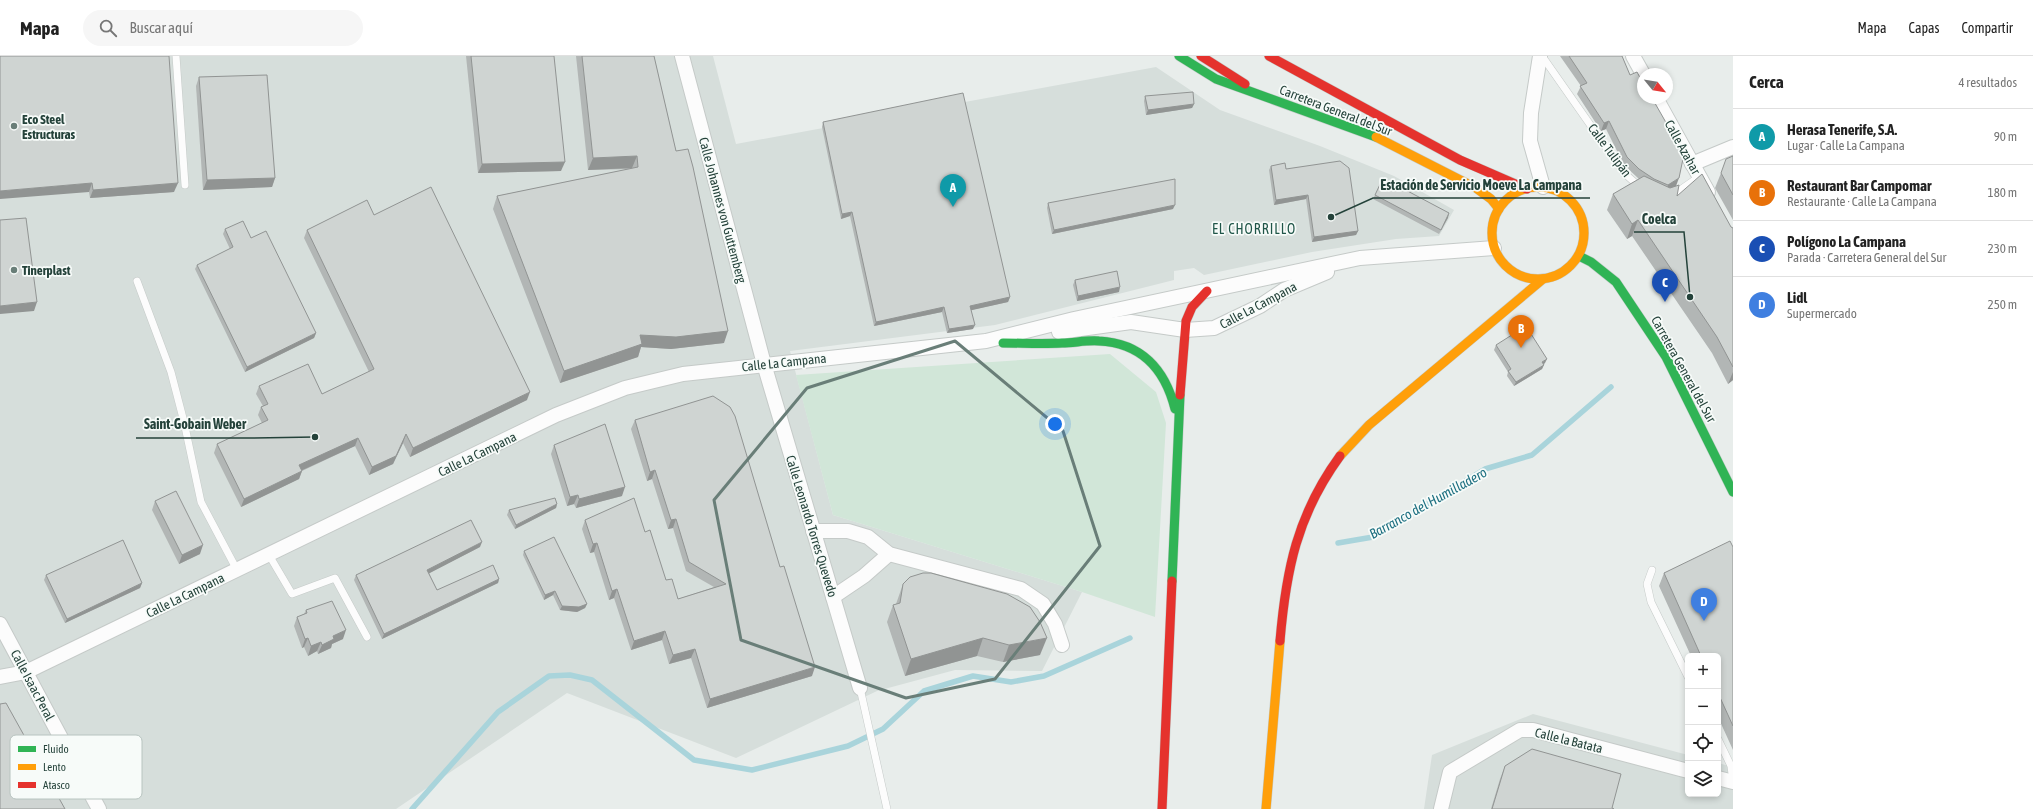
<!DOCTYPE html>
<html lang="es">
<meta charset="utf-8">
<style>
body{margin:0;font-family:"Asap Condensed",sans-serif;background:#f6f6f6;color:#222}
.controls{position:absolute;right:12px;bottom:12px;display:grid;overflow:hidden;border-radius:6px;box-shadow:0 2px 6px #0003}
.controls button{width:36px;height:36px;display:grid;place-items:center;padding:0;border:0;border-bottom:1px solid #e0e0e0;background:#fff;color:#222;font:20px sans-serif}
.compass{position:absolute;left:1637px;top:12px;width:36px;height:36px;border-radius:50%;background:#fff;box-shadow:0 2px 6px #0003;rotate:120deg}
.you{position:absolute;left:1055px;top:368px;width:14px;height:14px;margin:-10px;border:3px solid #fff;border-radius:50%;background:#1a73e8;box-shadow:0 0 0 6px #1a73e833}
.badge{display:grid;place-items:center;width:26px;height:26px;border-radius:50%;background:#697e78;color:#fff;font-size:13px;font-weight:700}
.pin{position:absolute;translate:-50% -33px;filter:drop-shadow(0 1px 2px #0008)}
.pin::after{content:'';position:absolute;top:21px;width:14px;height:12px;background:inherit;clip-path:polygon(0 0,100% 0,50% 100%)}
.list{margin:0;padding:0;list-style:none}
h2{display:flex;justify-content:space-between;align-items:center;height:52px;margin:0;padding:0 16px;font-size:17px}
h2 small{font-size:13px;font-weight:400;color:#767676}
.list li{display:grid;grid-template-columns:26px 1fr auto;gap:12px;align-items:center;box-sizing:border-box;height:56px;padding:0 16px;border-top:1px solid #e0e0e0}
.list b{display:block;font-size:15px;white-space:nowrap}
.list p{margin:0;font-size:13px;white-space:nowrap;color:#767676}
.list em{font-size:13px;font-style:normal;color:#767676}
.icon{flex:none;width:22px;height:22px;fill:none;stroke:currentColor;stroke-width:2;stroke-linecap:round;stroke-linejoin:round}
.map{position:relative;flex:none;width:1733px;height:753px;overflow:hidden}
header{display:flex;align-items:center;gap:24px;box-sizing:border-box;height:56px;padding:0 20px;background:#fff;border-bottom:1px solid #e0e0e0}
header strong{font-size:19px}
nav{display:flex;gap:22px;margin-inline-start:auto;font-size:14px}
.search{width:280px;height:36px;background:#f6f6f6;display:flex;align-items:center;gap:10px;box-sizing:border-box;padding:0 14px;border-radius:22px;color:#767676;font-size:15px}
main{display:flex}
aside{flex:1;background:#fff}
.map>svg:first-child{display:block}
.built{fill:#d6dedb}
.green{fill:#d1e6d8}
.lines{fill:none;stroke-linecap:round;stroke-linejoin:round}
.stream{stroke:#a9d4db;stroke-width:5.5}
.lane-casing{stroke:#c5cac8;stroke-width:8}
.street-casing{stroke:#c5cac8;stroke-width:16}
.fast-casing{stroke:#c3cbc8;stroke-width:10}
.slow-casing{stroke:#c3cbc8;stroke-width:10}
.jam-casing{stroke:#c3cbc8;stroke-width:10}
.lane{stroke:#fcfcfc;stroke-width:7}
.street{stroke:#fcfcfc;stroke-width:14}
.fast{stroke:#30b455;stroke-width:9}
.slow{stroke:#ff9f0a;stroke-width:9}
.jam{stroke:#e5322d;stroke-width:9}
.wall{fill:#b2b6b5}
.shaded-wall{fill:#919493}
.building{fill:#cfd4d2;stroke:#919493}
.marked{fill:none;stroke:#697e78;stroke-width:3;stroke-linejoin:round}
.poi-dot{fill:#697e78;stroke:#f7fbf9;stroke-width:1.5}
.labels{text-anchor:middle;stroke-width:3.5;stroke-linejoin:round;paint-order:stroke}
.street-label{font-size:13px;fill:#24423a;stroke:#f7fbf9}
.poi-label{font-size:13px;font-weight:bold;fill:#24423a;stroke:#f7fbf9;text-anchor:start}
.neighbourhood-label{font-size:14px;letter-spacing:1px;fill:#1f5548;stroke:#f7fbf9}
.water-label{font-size:14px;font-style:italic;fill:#1c6f80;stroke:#f7fbf9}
.key{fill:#f7fbf9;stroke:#b8c4c0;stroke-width:1}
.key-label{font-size:11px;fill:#24423a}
.leader{fill:none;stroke:#24423a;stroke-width:1.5}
.callout-dot{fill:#24423a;stroke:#f7fbf9;stroke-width:1.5}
.callout-label{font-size:14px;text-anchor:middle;font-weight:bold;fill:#24423a;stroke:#f7fbf9;stroke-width:3.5;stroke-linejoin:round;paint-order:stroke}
</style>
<header>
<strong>Mapa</strong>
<div class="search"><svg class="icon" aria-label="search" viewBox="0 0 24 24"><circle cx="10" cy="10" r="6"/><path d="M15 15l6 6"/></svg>Buscar aquí</div>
<nav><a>Mapa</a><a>Capas</a><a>Compartir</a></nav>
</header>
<main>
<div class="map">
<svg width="1733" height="753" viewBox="0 0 1733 753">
<rect width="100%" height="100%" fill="#e8edeb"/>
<g class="built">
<path d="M0,0H713L736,88L1156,11L1220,54L1320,90L1394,120L1454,154L1439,180L1396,183L1312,196L1204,219L1194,212L1174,215V224L995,269L790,295L833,459L1082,536L1042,615L955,614L877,635L736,702L567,637L396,753H0Z"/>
<path d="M1533,658L1688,699V738H1718V707L1733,711V753H1424L1432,699Z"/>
</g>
<path class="green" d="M1110,298L1156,336L1166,367L1155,561L1082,536L833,459L796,319Z"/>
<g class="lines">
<g class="stream">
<path d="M1338,487L1373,481L1485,413L1532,399L1611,331"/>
<path d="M412,753L498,656L549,620L570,619L592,624L694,704L752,714L848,690L883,673L924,635L973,620L1011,626L1044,620L1130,582"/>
</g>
<g class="lane-casing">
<g id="lane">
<path d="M176,0L185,129"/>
<path d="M1542,0L1624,117L1641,132"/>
<path d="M1670,141L1699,121"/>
<path d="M137,225L171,316L184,366L201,446L237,514"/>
<path d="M269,499L292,538L335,522L367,581"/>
<path d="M1652,514L1647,528L1651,546L1688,621"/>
<path d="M860,632L887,753"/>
<path d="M1718,683L1731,710L1733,726"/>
</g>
</g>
<g class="street-casing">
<g id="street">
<path d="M682,0L764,308L860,632"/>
<path d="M1540,0L1531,57L1530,85L1543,131"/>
<path d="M1633,0L1643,18"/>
<path d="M1656,42L1708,136"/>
<path d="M1692,108L1733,91"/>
<path d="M1059,276L1131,266L1185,274L1214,272L1260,250L1284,234L1327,216"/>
<path d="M813,475H848L868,481L889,498L1021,533L1043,548L1055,568L1062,589"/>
<path d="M833,541L864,520L889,498"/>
<path d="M0,568L99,753"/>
<path d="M0,621L26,616L556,359L625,332L683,318L986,285L1074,263L1360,202L1494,192"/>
<path d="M1718,722L1733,726"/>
<path d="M1441,753L1450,716L1520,674H1533L1688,715"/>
</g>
</g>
<g class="fast-casing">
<g id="fast">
<path d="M1179,0L1216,23L1376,81"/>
<path d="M1579,200L1591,206L1616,226L1666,301L1733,436"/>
<path d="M1003,287C1023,287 1042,288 1062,287C1074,287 1086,284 1099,285C1141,287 1165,313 1175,353"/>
<path d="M1172,525L1180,339"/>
</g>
</g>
<g class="slow-casing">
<g id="slow">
<path d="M1376,81L1476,132L1491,143L1499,153"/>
<circle cx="1538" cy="177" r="46"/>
<path d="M1340,400L1369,369L1543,223"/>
<path d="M1266,753L1280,585"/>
</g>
</g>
<g class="jam-casing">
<g id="jam">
<path d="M1201,0L1245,28"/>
<path d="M1269,0L1460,104L1527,133"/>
<path d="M1180,339L1186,265L1192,251L1207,235"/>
<path d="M1280,585C1286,514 1297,459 1340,400"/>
<path d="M1162,753L1172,525"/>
</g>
</g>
<use href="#lane" class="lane"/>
<use href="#street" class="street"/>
<use href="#fast" class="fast"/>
<use href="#slow" class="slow"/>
<use href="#jam" class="jam"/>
</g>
<g class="wall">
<path d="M0,0L174,136L90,142L89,136Z"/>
<path d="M466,0H554L561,115L478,117Z"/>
<path d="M576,0H654L676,95L724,287L671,293L641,291L638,301L560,327L493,153L497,140L629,113L588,114Z"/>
<path d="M1560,0H1622L1676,130L1677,140L1731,171L1733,172V324L1728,328L1712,297L1632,180L1627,183L1607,154L1613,138L1639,123L1624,109L1606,73L1601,75L1577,38L1581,30Z"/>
<path d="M199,21L275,122L272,131L203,134L196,30Z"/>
<path d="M1145,40L1194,48L1192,52L1146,59L1144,45Z"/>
<path d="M823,66L1010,241L1008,246L971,254L973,273L947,277L942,256L874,270L850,160L841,163L822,71Z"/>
<path d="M1733,100V164L1715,132L1721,117Z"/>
<path d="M1271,110L1286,113L1358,175L1356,179L1312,186L1306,143L1274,149L1269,114Z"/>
<path d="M1375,139L1449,157L1439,178L1373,143Z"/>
<path d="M1048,147L1173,153L1052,178L1047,152Z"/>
<path d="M374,159L527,344L410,401L403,387L393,408L369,419L355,390L302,415L299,423L241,451L214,397L217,388L262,367L258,359L261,351L263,350L256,338L259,330L322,338L369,316L304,182L307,174Z"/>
<path d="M225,173L251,182L316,277L314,282L245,316L195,213L197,209L230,193L223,178Z"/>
<path d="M1075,224L1119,236L1077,245L1073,229Z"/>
<path d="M1496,289L1545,307L1544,308L1542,313L1514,330L1507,320L1508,316L1494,294Z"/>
<path d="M635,364L812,620L707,652L691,602L669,608L662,584L631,594L614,542L609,544L594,496L590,497L582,473L585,464L645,476L666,524L678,543L714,531L686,515L673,472L668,473L652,423L647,425L631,373Z"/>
<path d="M554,389L622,440L576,452L574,448L567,450L551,398Z"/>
<path d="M155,445L200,498L179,508L152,454Z"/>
<path d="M557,448L556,452L515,473L507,459L509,454Z"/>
<path d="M480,491L429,517L437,534L499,523L498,527L382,583L354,524L356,519Z"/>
<path d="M1733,491V694L1718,661V600H1691L1659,530L1664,517Z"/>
<path d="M524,495L587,548L585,552L577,556L560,554L553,539L544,544L523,499Z"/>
<path d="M46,519L142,527L140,532L65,567L44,524Z"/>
<path d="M903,528L1040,599L1003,606L977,600L905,620L887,566L893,549L896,548Z"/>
<path d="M306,554L343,583L332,588L331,592L318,598L317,595L308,600L304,591L302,592L294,570L297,561L304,558Z"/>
<path d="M1505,710L1612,752L1614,753H1491L1500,723Z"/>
</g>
<g class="shaded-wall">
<path d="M1194,48L1192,52L1146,59L1148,54Z"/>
<path d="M1609,65L1606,73L1601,75L1604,67Z"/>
<path d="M637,100L632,112L588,114L593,102Z"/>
<path d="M565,106L561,115L478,117L482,108Z"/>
<path d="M275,122L272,131L203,134L207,124Z"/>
<path d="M1679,122L1676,130L1665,138L1668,129Z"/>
<path d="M92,127L89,136L0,143V135Z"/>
<path d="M178,127L174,136L90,142L93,134Z"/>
<path d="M1308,139L1306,143L1274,149L1276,144Z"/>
<path d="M1175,149L1173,153L1052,178L1054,174Z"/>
<path d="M852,156L850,160L841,163L842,158Z"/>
<path d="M1449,157L1448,162L1439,178L1441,174Z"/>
<path d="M1638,164L1632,180L1627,183L1632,168Z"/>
<path d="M1358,175L1356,179L1312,186L1314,181Z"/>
<path d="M1120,231L1119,236L1077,245L1078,240Z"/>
<path d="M1010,241L1008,246L968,255L970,250Z"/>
<path d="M37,246L34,255L0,258V250Z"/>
<path d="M944,251L942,256L874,270L876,266Z"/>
<path d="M975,269L973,273L947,277L949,273Z"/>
<path d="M728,275L724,287L671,293L641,291L638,301L560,327L564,315L640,279Z"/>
<path d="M316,277L314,282L245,316L247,311Z"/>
<path d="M1547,303L1545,307L1540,310L1542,306Z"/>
<path d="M1544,309L1542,313L1514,330L1516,326Z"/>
<path d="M1733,316V324L1728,328Z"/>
<path d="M530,336L527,344L410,401L413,392Z"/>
<path d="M406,378L403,387L393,408L369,419L372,411Z"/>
<path d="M358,382L355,390L296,417L299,409Z"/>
<path d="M655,414L652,423L647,425L650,416Z"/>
<path d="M302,415L299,423L241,451L244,443Z"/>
<path d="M625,431L622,440L576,452L579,443Z"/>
<path d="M578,439L574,448L567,450L570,441Z"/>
<path d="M557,448L556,452L515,473L516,469Z"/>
<path d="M676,463L673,472L668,473L671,464Z"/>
<path d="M482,486L480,491L426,519L427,514Z"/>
<path d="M597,487L594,496L590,497L593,488Z"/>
<path d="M203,489L200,498L179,508L182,499Z"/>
<path d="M499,523L498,527L382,583L384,578Z"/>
<path d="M142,527L140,532L65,567L67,563Z"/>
<path d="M617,533L614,542L609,544L612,535Z"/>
<path d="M555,535L553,539L544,544L545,539Z"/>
<path d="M587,548L585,552L577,556L560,554L562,550Z"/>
<path d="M346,574L343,583L332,588L331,592L318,598L322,589L333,580Z"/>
<path d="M665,575L662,584L631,594L634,585Z"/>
<path d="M308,582L304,591L302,592L305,583Z"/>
<path d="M983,582L977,600L905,620L911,603Z"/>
<path d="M1047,582L1040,599L1003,606L1009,589Z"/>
<path d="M321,586L317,595L308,600L311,590Z"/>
<path d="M695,593L691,602L669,608L673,599Z"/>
<path d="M815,611L812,620L707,652L710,643Z"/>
</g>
<g class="building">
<path d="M0,0H169L178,127L93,134L92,127L0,135Z"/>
<path d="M471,0H554L565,106L482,108Z"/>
<path d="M582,0H654L676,95L688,93L693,111L728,275L676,281L640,279L642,288L564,315L497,140L638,111L637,100L593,102Z"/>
<path d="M1569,0H1622L1630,19L1637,16L1643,27V42H1652L1684,98L1679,122L1668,129L1654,123L1639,113L1627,101L1609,65L1604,67L1580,30L1587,27Z"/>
<path d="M267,19L275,122L207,124L199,21Z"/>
<path d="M1193,36L1194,48L1148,54L1145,40Z"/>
<path d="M963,37L1010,241L970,250L975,269L949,273L944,251L876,266L852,156L842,158L823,66Z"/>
<path d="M1733,100V139L1721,117L1726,103Z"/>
<path d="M1340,105L1349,112L1358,175L1314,181L1308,139L1276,144L1271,110L1285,107L1286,113Z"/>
<path d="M1702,118L1731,171L1733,172V311L1717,281L1638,164L1632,168L1613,138L1644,120L1670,132L1679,129L1677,140Z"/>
<path d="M1383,122L1449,157L1441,174L1375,139Z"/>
<path d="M1175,123V149L1054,174L1048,147Z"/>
<path d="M431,131L530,336L413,392L406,378L396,400L372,411L358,382L299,409L302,415L244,443L217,388L268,364L261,351L268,348L259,330L308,308L322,338L374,313L307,174L367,144L374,159Z"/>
<path d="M26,162L37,246L0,250V164Z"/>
<path d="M243,165L251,182L266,175L316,277L247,311L197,209L233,191L225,173Z"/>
<path d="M1117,215L1120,231L1078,240L1075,224Z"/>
<path d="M1526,270L1547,303L1542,306L1544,309L1516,326L1508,315L1511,313L1496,289Z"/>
<path d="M713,340L730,351L735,360L780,511L784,510L815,611L710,643L695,593L673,599L665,575L634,585L617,533L612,535L597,487L593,488L585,464L634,442L645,476L650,474L666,524L672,523L678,543L726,528L689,506L676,463L671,464L655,414L650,416L635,364Z"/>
<path d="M605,368L625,431L579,443L578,439L570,441L554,389Z"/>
<path d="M176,435L203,489L182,499L155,445Z"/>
<path d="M555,442L557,448L516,469L509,454Z"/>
<path d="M471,464L482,486L427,514L437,534L493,509L499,523L384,578L356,519Z"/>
<path d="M554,481L587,548L579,551L562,550L555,535L545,539L524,495Z"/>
<path d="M123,484L142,527L67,563L46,519Z"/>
<path d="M1730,485L1733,491V670L1718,637V600H1701L1664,517Z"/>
<path d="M923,517H931L1007,538L1030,551L1040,566L1047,582L1009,589L983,582L911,603L893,549L900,547L903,528L910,521Z"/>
<path d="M332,545L346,574L333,580L334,583L322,589L321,586L311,590L308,582L305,583L297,561L307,557L306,554Z"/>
<path d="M6,647L65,753H0V648Z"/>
<path d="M1532,693L1621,718L1612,752L1614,753H1492L1505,710Z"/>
</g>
<path class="marked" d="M955,285L1063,375L1100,490L995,623L906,642L741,584L714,444L807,332Z"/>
<g class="poi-dot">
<circle cx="14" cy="70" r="4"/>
<circle cx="14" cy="214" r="4"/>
</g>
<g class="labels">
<g class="street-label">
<text transform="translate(1336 54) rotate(21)" y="5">Carretera General del Sur</text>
<text transform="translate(1683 91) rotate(61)" y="5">Calle Azahar</text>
<text transform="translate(1610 94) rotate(53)" y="5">Calle Tulipán</text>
<text transform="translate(723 154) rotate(75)" y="5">Calle Johannes von Guttemberg</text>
<text transform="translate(1258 249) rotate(-28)" y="5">Calle La Campana</text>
<text transform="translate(784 306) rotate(-6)" y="5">Calle La Campana</text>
<text transform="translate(1684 313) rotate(61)" y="5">Carretera General del Sur</text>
<text transform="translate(477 398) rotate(-26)" y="5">Calle La Campana</text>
<text transform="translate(812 470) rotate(73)" y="5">Calle Leonardo Torres Quevedo</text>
<text transform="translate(185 539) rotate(-26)" y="5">Calle La Campana</text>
<text transform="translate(33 629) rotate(62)" y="5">Calle Isaac Peral</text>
<text transform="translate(1569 684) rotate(14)" y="5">Calle la Batata</text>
</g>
<g class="poi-label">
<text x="22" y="68">Eco Steel<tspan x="22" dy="15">Estructuras</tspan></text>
<text x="22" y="219">Tinerplast</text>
</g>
<g class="neighbourhood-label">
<text x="1254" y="178">EL CHORRILLO</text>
</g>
<g class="water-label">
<text transform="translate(1428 447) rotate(-29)" y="5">Barranco del Humilladero</text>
</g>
</g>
<rect x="10" y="679" width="132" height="64" rx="6" class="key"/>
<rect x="18" y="690" width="18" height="6" fill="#30b455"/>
<rect x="18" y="708" width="18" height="6" fill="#ff9f0a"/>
<rect x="18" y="726" width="18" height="6" fill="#e5322d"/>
<g class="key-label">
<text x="43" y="697">Fluido</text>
<text x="43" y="715">Lento</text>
<text x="43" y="733">Atasco</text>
</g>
<path class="leader" d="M1331 161L1373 142H1590M1690 241L1684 176H1634M315 381L254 382H136"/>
<g class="callout-dot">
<circle cx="1331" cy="161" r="4"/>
<circle cx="1690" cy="241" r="4"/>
<circle cx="315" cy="381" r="4"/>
</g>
<g class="callout-label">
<text x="1481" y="134">Estación de Servicio Moeve La Campana</text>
<text x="1659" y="168">Coelca</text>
<text x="195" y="373">Saint-Gobain Weber</text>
</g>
</svg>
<div class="controls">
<button>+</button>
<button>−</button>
<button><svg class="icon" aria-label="locate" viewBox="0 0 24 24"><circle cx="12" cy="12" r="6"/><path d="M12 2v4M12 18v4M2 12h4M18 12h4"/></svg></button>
<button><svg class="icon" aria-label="layers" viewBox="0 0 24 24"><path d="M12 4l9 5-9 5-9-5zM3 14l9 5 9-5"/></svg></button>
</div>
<svg class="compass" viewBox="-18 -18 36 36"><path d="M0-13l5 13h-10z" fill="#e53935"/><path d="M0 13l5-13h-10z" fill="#767676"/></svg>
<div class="you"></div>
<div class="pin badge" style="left:953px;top:151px;background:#0f9aa8">A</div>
<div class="pin badge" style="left:1521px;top:292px;background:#e8710a">B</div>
<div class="pin badge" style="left:1665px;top:246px;background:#1a4fb4">C</div>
<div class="pin badge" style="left:1704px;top:565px;background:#3f7fe0">D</div>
</div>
<aside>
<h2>Cerca<small>4 resultados</small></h2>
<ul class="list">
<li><span class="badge" style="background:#0f9aa8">A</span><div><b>Herasa Tenerife, S.A.</b><p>Lugar · Calle La Campana</p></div><em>90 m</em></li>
<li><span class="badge" style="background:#e8710a">B</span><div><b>Restaurant Bar Campomar</b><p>Restaurante · Calle La Campana</p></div><em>180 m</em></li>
<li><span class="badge" style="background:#1a4fb4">C</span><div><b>Polígono La Campana</b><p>Parada · Carretera General del Sur</p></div><em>230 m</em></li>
<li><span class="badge" style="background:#3f7fe0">D</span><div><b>Lidl</b><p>Supermercado</p></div><em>250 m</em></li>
</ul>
</aside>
</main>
